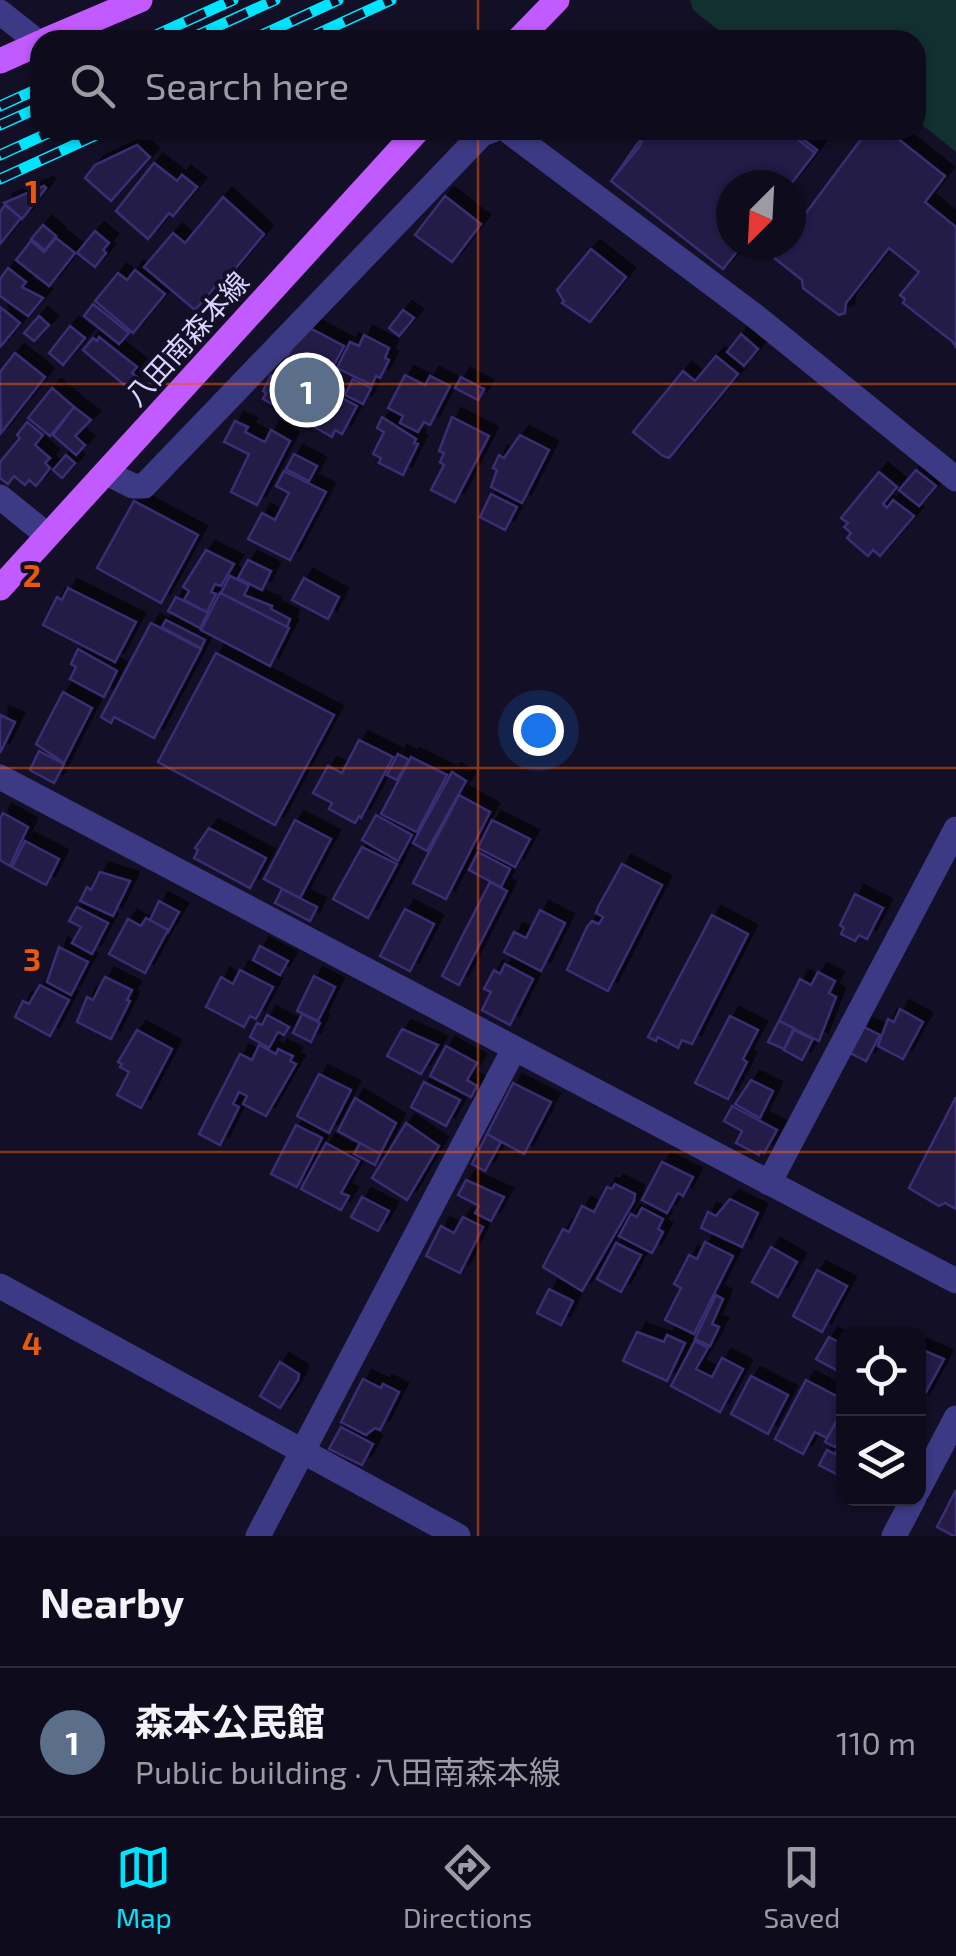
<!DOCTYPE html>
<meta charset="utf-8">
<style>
body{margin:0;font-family:"Exo 2","Noto Sans JP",sans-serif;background:#171425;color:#f1f3f6}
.controls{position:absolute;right:30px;bottom:30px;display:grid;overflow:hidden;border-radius:20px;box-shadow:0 2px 8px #0004}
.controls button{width:90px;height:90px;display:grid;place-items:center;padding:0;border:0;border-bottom:2px solid #2e2b3b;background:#0e0b1c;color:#f1f3f6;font:50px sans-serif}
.compass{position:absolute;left:716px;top:170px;width:90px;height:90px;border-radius:50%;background:#0e0b1c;box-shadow:0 2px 8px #0004;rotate:204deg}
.you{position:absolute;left:538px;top:730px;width:35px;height:35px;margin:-25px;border:8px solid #fff;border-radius:50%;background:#1a73e8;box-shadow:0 0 0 15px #1a73e833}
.badge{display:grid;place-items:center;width:65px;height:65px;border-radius:50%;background:#00e5ff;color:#fff;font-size:32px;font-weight:700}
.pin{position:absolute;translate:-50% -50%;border:5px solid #fff;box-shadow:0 2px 10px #0006}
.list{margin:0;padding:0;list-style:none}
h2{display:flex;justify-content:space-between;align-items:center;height:130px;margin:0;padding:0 40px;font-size:42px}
h2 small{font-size:32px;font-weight:400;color:#9b9ba3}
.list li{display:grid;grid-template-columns:65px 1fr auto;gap:30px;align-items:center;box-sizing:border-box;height:150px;padding:0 40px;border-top:2px solid #2e2b3b}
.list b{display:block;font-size:38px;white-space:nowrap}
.list p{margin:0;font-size:32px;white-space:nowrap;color:#9b9ba3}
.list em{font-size:32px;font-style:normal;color:#9b9ba3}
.icon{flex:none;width:55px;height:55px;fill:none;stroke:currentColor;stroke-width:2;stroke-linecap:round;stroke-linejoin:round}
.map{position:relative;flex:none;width:956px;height:1536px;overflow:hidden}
.search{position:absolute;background:#0e0b1c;box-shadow:0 2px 8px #0004;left:30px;right:30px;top:30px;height:110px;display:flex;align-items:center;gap:25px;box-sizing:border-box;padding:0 35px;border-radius:30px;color:#9b9ba3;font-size:38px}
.sheet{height:280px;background:#0e0b1c}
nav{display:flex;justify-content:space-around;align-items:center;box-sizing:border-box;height:140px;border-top:2px solid #2e2b3b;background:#0e0b1c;font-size:28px;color:#9b9ba3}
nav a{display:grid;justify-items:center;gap:5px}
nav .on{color:#00e5ff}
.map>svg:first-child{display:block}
.green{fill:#12302f}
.building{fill:#241b47;stroke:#3b2d73;stroke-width:2.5;filter:url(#shadow)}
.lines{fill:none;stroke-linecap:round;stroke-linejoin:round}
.minor{stroke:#3d3a85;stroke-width:25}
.major{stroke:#c25bff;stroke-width:25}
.rail-casing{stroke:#00e5ff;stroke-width:11}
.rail{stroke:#130f26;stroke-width:8;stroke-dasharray:22;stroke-linecap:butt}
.grid{fill:none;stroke:#e8590c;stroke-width:2.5;stroke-opacity:0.55}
.labels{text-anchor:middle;stroke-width:8;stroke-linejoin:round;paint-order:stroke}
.street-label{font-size:28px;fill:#d9d4ff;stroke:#130f26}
.grid-label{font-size:32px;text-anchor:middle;font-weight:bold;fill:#e8590c;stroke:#130f26;stroke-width:8;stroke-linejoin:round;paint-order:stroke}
</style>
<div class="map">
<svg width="956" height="1536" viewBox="0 0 956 1536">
<defs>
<filter id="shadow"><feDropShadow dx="9" dy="-9" stdDeviation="0" flood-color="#0009"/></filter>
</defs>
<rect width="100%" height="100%" fill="#130f26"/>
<path class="green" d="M690,0H956V152L916,120V40H731L693,10Z"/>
<g class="building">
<path d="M647,130H791L817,150L789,185H731V245H741L724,266L615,176Z"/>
<path d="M647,130H786L815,153L790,185H731V245H742L723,269L611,181L639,147Z"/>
<path d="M868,130H887L945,176L925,202L956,227V348L953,342L903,303L905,299L900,295L919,272L889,248L846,303L845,313L839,315L803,288L802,280L773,257L782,245H791V233Z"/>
<path d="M137,145L150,157L111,201L85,178L95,165Z"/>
<path d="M154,163L177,181L182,175L197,187L173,216L169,213L148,239L116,211Z"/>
<path d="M154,163L177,181L182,175L197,187L173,216L169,213L148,239L116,211Z"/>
<path d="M44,186L46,188L22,219L4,203Z"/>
<path d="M445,196L481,224L452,262L415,235Z"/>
<path d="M223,197L264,234L225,281L222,279L195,310L144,267L173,233L185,243Z"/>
<path d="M5,205L21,218L0,244V212Z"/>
<path d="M43,225L56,236L45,250L31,239Z"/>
<path d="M95,231L109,243L103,250L106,253L95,267L77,253Z"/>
<path d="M56,238L75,253L49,286L16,260L31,241L44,252Z"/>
<path d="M591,249L626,277L590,322L562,303L564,301L557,290Z"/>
<path d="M8,268L26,282L22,287L43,298L28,316L0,296V279Z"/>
<path d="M135,270L165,294L133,333L95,301L118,273L127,280Z"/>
<path d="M93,304L129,333L119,344L84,316Z"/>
<path d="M0,307L20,323L0,347Z"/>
<path d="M403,310L414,318L399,336L389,328Z"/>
<path d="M39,316L49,325L34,341L24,333Z"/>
<path d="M304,325L344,346L304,421L263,399L266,393L263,391L271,375L276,378Z"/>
<path d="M70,326L85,338L63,365L49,353Z"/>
<path d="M741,334L758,349L744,366L727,352Z"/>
<path d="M364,335L389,348L385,358L389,360L380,378L376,376L372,385L337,368L350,342L359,346Z"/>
<path d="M99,337L137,367L132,373L137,377L128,388L83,350L93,338L97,341Z"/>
<path d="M15,353L45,377L1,433L0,372Z"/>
<path d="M716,356L738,374L669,458L663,456L633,432L683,371L695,381Z"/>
<path d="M405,375L425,385L430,376L450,386L430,425L424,422L418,432L400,423L403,416L388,408Z"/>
<path d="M461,377L484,389L478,400L455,388Z"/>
<path d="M353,379L371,388L363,404L345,395Z"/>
<path d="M52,388L74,407L50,436L28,418Z"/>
<path d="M329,391L357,406L342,434L335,430L332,437L311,425Z"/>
<path d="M74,407L91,420L75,436L85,445L76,455L53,435Z"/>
<path d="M382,417L416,439L414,443L418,444L403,475L379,463L381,458L373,454L384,432L377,428Z"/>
<path d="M452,417L489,436L455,502L431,490L444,465L440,462L444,453L439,451Z"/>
<path d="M235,421L248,427L245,432L265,442L271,430L290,441L257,505L231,492L249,454L224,442Z"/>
<path d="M27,422L43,435L35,445L50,458L45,463L50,468L36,486L29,480L25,485L14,476L8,484L0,478V462L20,438L17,435Z"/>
<path d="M520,435L549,450L522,503L491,487L497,470L493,468L499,455L504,458Z"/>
<path d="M294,454L317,466L309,481L286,469Z"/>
<path d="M66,455L75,463L62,478L53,470Z"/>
<path d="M916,470L936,486L919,506L899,490Z"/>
<path d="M284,471L326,492L290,560L248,539L262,513L275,520L289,493L276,486Z"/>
<path d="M879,472L897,487L883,504L887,508L893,500L914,516L880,556L873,550L868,556L847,538L851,533L844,527L848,523L841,518Z"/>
<path d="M491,494L517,507L505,530L480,517Z"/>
<path d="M134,501L198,535L161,603L97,568Z"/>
<path d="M206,550L234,564L221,586L215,584L211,592L216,594L207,612L184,600L189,591L183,587Z"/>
<path d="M248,560L271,571L262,590L238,578Z"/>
<path d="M230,576L249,585L244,595L272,606L271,609L290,619L287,627L221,593Z"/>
<path d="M304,578L339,597L328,619L292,600Z"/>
<path d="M68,588L136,622L115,662L43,625L57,597L62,600Z"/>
<path d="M220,593L289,628L270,666L201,630Z"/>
<path d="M176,597L208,613L200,628L168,611Z"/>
<path d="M166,620L205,640L201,648L162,627Z"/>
<path d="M151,623L201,649L154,738L114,717L111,723L101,717Z"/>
<path d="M78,649L117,671L104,697L70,679L76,667L71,664Z"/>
<path d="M216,653L334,715L275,825L158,762Z"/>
<path d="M63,692L92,708L64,763L36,744Z"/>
<path d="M0,715L15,722L0,753Z"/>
<path d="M359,740L393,757L361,818L359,816L355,823L329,809L332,803L313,793L328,766L342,773Z"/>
<path d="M39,751L64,764L54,783L30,770Z"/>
<path d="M398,754L409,760L397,780L387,775Z"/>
<path d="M411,757L447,775L417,832L381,814Z"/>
<path d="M452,772L466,781L427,851L413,843Z"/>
<path d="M459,795L490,812L446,899L413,883Z"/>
<path d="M3,813L28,827L10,866L0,860V819Z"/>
<path d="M376,815L412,835L398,861L362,840Z"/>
<path d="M295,820L331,839L300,898L264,879Z"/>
<path d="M492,820L530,839L515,867L478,848Z"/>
<path d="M209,828L266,858L250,888L194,858L198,850L195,848Z"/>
<path d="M25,841L59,859L46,885L12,867Z"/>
<path d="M362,847L397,864L368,918L333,899Z"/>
<path d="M478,852L510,869L501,887L469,870Z"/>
<path d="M622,864L662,885L608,991L567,970L587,927L592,921L599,924L603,917L596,913L598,907Z"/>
<path d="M100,872L130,881L113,916L80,901L87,887L91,890Z"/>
<path d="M490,882L507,891L459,985L442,976Z"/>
<path d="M282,889L317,907L310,921L275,903Z"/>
<path d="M855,894L883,908L867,939L859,935L855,941L841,934L844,928L840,925Z"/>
<path d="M159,901L179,912L167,934L168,930L150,920Z"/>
<path d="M77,907L108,923L92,954L72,943L81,927L69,921Z"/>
<path d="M405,909L434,924L410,971L380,956Z"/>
<path d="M540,910L565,923L541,971L504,952L514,932L526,938Z"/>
<path d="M712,915L748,934L692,1044L682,1040L678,1048L658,1037L656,1041L648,1037Z"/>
<path d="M146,918L168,930L145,973L109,954L128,919L141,926Z"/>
<path d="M260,946L288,961L280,975L253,960Z"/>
<path d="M59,947L88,962L71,995L47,982Z"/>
<path d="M505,964L533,979L510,1025L482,1010L491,992L484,989L494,970L500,974Z"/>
<path d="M240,970L273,987L256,1019L250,1016L244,1027L206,1007L221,977L233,984Z"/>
<path d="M818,972L835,981L829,993L836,997L819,1041L779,1021L800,979L811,985Z"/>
<path d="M314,976L335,987L318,1021L297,1011Z"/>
<path d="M105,977L132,990L127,1000L130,1001L111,1039L77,1022L87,997L93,1000Z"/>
<path d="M40,985L69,1000L50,1036L15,1017L23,1001L29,1004Z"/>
<path d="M900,1009L923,1022L903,1059L878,1046L888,1019L894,1022Z"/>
<path d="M302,1014L320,1023L311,1042L293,1033Z"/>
<path d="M267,1015L289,1027L284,1035L278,1032L269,1048L250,1037L257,1023L262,1025Z"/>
<path d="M730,1016L758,1030L743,1059L747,1062L728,1099L695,1083Z"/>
<path d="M779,1021L794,1028L784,1049L768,1042Z"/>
<path d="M864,1027L880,1035L866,1061L850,1053Z"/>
<path d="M402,1029L438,1045L421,1074L387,1056Z"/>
<path d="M137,1030L172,1049L141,1108L117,1095L129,1072L120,1067L122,1064L118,1062Z"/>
<path d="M794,1030L813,1039L802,1060L784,1050Z"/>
<path d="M259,1045L276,1054L278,1049L293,1056L290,1061L296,1064L266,1116L243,1104L247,1096L239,1092L233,1104L239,1107L220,1145L199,1134L240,1054L252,1060Z"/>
<path d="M446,1046L477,1063L467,1080L477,1086L471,1097L430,1076Z"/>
<path d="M319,1074L351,1090L329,1133L297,1116Z"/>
<path d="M751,1080L773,1091L760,1118L735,1104Z"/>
<path d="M424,1082L460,1100L446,1126L411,1107Z"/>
<path d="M513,1083L551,1102L524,1154L487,1134Z"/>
<path d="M956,1097V1209L945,1203L939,1206L909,1188Z"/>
<path d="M355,1098L396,1123L380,1154L338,1131Z"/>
<path d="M732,1106L777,1130L764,1153L760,1151L759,1155L736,1143L742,1131L724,1121Z"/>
<path d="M406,1123L439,1146L407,1200L372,1178Z"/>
<path d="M296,1125L322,1138L297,1187L271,1174Z"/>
<path d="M487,1134L501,1142L485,1171L472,1164Z"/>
<path d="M326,1143L359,1161L341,1193L349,1196L341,1210L301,1189Z"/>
<path d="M360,1143L380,1154L375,1165L354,1154Z"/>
<path d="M662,1162L693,1177L683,1196L678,1193L667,1213L642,1200Z"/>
<path d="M466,1180L504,1197L491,1221L475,1213L479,1206L458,1195Z"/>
<path d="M615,1184L635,1194L634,1201L582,1291L543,1267L563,1229L569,1232L582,1206L594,1212L607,1187L612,1189Z"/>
<path d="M362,1197L389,1211L378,1231L351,1217Z"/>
<path d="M730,1199L758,1213L742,1247L701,1228L708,1212L716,1216Z"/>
<path d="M642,1208L663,1219L658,1229L663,1232L652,1253L619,1236L631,1214L637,1217Z"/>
<path d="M463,1217L483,1227L460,1273L426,1256L441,1226L454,1233Z"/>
<path d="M705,1242L733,1256L694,1334L665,1320L681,1288L674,1284L684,1265L689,1255L697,1259Z"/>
<path d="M616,1243L641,1255L621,1292L597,1279Z"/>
<path d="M771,1247L797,1262L778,1297L752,1282Z"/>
<path d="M817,1270L847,1286L822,1332L793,1316Z"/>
<path d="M549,1289L573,1301L561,1325L537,1313Z"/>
<path d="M716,1295L723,1299L712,1324L719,1327L710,1346L695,1339Z"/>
<path d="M637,1332L664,1342L667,1335L685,1343L667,1381L623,1361Z"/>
<path d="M829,1337L844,1345V1362L838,1371L816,1359Z"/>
<path d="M695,1341L708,1348L696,1369L712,1377L722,1358L743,1369L720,1412L671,1386Z"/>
<path d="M918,1348L944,1359L920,1403L918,1402Z"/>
<path d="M280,1362L299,1374L298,1380L280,1408L260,1396Z"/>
<path d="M751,1376L788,1395L768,1434L731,1414Z"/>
<path d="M363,1379L381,1388L383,1384L399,1392L380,1430L375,1428L366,1435L341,1422Z"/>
<path d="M806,1380L844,1400V1407L827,1438L815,1432L803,1454L775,1439Z"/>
<path d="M842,1412L844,1433L835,1447L825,1442Z"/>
<path d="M341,1427L373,1444L362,1465L329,1449Z"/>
<path d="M844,1437V1475H838L819,1465L827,1450L835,1454Z"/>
<path d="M956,1490V1536H954L937,1527Z"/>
</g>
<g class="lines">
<g class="minor">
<path d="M0,12L39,43"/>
<path d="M507,130L755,316L956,479"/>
<path d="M107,473L133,486H144L482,134L493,130"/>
<path d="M0,497L47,535"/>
<path d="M0,777L956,1281"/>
<path d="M769,1183L956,829"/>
<path d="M0,1286L458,1536"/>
<path d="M918,1490L956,1418"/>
<path d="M258,1536L514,1049"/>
<path d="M894,1536L914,1498"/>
</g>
<g class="major">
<path d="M46,40L140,0"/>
<path d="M518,40L557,0"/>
<path d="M0,61L40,43"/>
<path d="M0,588L418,130"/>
</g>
<g class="rail-casing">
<g id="rail">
<path d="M145,40L233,0"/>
<path d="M187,40L275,0"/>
<path d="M251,40L338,0"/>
<path d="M304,40L391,0"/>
<path d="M0,106L40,88"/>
<path d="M0,125L40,107"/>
<path d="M0,155L55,130"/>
<path d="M0,179L107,130"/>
</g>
</g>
<use href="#rail" class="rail"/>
</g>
<path class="grid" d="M478,0V40M478,130V1536M0,384H956M0,768H956M0,1152H956"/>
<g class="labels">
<g class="street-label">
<text transform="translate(187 339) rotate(-48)" y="10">八田南森本線</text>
</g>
</g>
<g class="grid-label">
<text x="32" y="203">1</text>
<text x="32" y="587">2</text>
<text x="32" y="971">3</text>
<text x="32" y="1355">4</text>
</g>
</svg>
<div class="controls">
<button><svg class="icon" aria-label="locate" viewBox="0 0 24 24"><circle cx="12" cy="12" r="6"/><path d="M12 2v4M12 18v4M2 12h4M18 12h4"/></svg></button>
<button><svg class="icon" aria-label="layers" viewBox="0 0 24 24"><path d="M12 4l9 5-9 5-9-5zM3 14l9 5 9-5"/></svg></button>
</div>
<svg class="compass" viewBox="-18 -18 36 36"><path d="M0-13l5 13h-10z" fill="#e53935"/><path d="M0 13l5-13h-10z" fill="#9b9ba3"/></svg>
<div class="you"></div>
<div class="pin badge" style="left:307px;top:390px;background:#5c6f8a">1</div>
<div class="search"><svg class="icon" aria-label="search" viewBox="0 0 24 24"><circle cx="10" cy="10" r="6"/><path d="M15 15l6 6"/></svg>Search here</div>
</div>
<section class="sheet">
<h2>Nearby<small></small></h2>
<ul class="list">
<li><span class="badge" style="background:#5c6f8a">1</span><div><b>森本公民館</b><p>Public building · 八田南森本線</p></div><em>110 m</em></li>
</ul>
</section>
<nav>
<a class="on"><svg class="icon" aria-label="map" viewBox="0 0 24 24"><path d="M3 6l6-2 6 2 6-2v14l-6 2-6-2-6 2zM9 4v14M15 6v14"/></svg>Map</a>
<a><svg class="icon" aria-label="directions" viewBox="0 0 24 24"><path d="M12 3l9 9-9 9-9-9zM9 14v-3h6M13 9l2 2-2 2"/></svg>Directions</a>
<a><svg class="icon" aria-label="saved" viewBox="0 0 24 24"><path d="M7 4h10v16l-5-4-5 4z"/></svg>Saved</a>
</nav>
